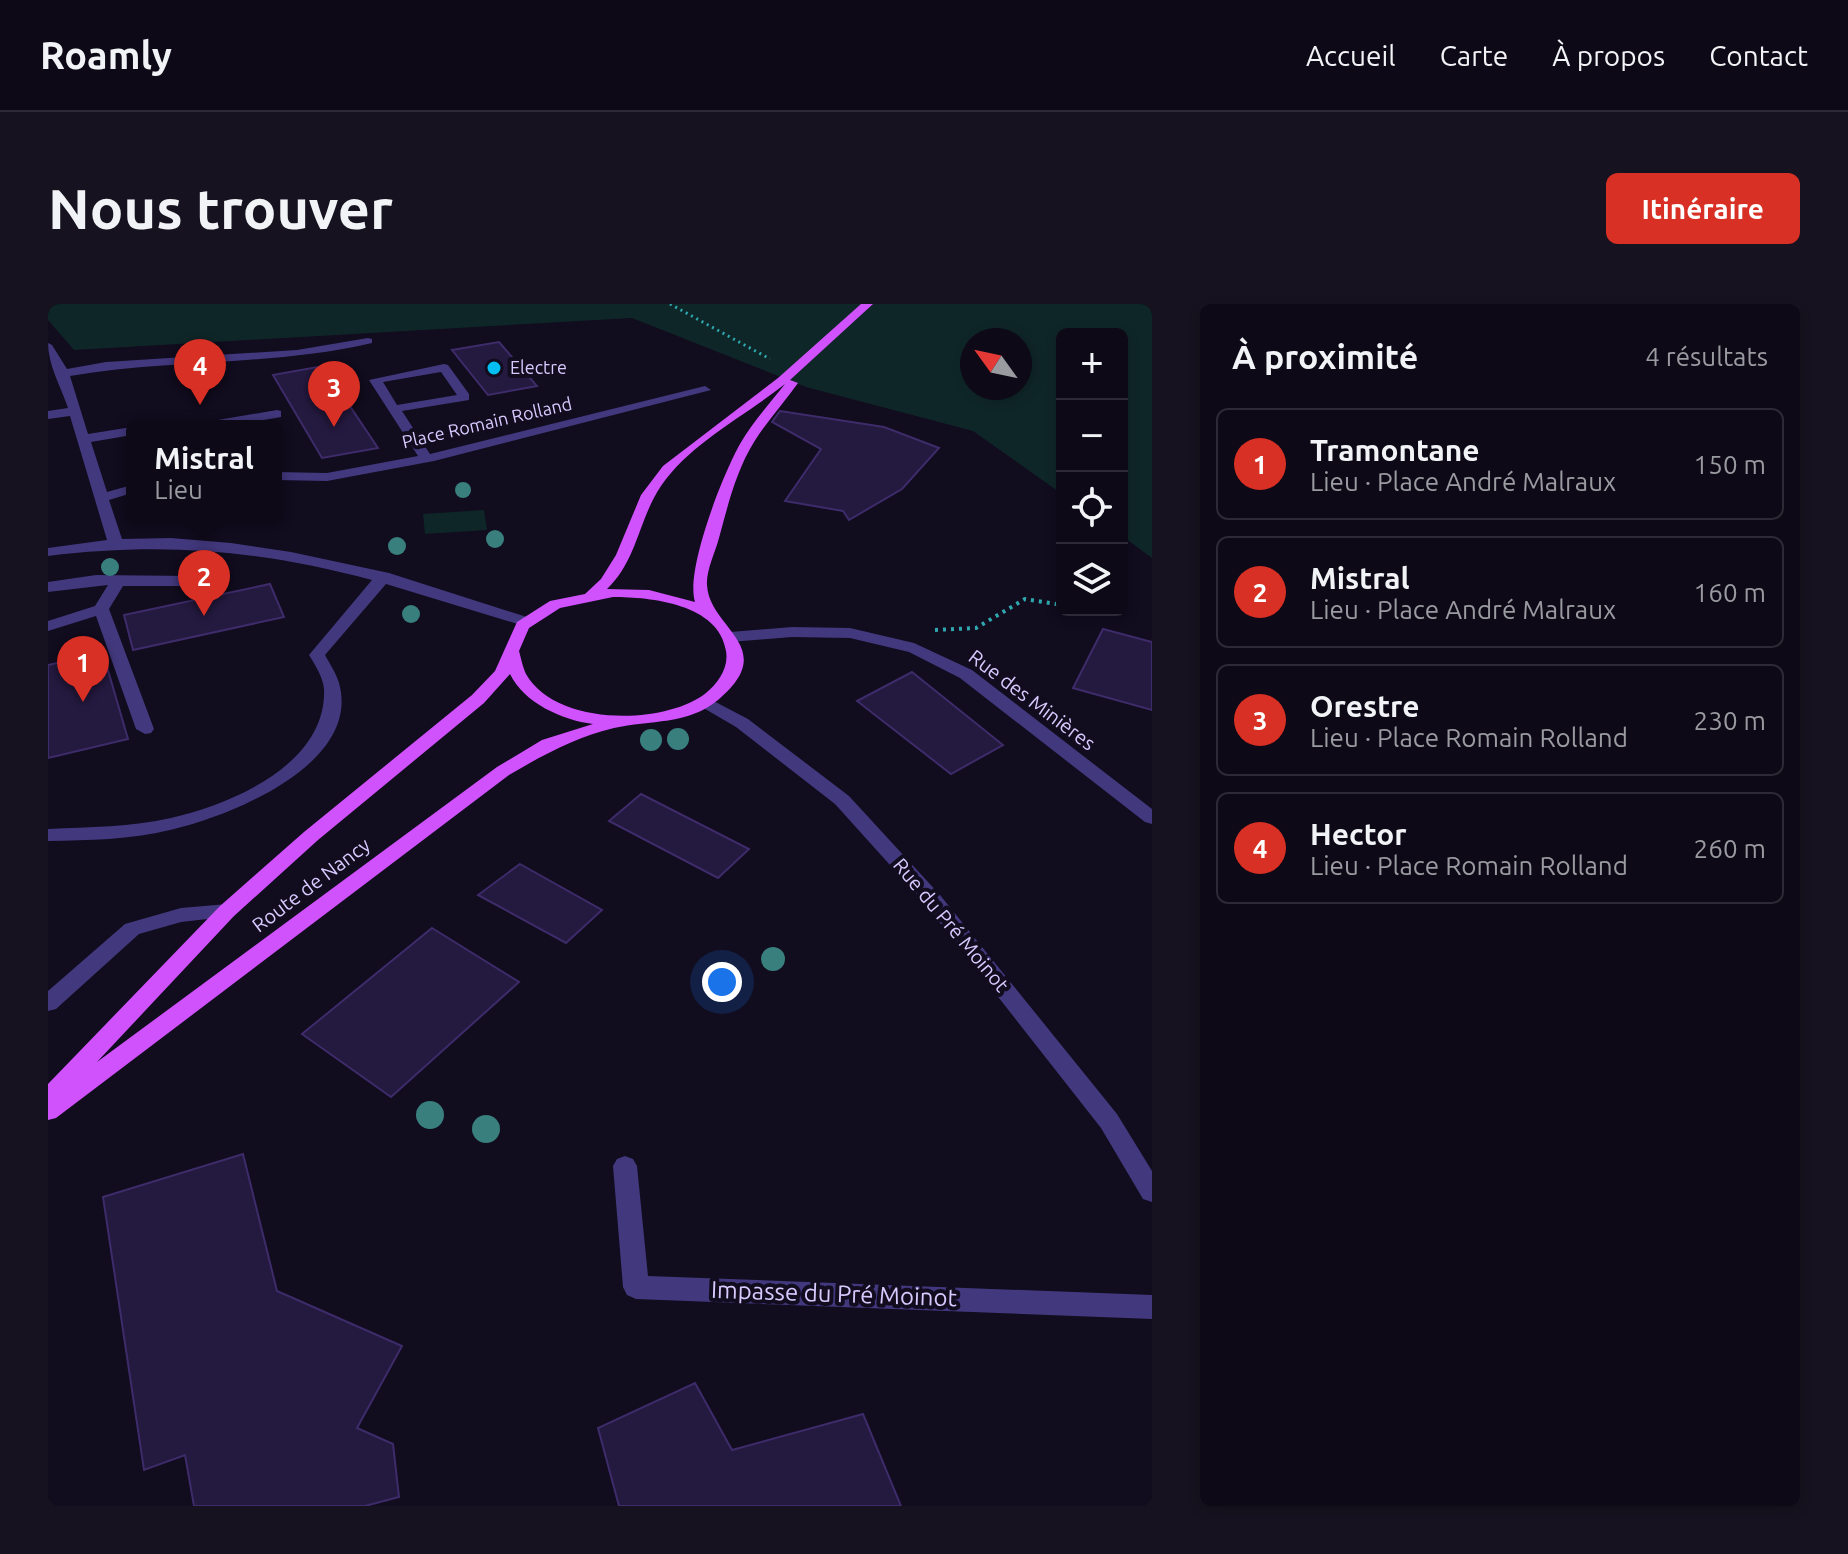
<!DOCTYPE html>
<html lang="fr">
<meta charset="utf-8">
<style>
body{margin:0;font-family:Ubuntu,sans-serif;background:#16121f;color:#f1f3f6}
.controls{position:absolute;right:24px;top:24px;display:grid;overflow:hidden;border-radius:12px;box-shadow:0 4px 12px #0003}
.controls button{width:72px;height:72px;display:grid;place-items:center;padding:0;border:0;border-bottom:2px solid #2d2a35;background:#0d0916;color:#f1f3f6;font:40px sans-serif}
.compass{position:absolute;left:912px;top:24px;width:72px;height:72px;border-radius:50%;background:#0d0916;box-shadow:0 4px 12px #0003;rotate:303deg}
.you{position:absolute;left:674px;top:678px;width:28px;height:28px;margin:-20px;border:6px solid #fff;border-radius:50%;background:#1a73e8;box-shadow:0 0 0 12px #1a73e833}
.badge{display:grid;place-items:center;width:52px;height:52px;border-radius:50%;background:#d93025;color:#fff;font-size:26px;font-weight:700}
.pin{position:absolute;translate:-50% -66px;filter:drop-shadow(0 2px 4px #0008)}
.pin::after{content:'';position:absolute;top:42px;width:28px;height:24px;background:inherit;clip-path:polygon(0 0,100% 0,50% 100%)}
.popup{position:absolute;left:78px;top:116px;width:156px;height:104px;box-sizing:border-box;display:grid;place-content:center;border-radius:12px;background:#0d0916;filter:drop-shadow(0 2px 6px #0005);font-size:26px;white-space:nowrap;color:#9a9aa1}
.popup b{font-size:30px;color:#f1f3f6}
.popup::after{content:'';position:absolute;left:50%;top:100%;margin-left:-16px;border:16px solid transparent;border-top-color:#0d0916}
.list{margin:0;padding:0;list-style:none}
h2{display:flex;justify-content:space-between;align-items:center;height:104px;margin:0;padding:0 32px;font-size:34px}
h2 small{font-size:26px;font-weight:400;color:#9a9aa1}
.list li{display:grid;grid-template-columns:52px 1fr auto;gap:24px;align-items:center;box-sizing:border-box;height:112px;margin:0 16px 16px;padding:0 16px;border:2px solid #2d2a35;border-radius:12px}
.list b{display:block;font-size:30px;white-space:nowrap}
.list p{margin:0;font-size:26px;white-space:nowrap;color:#9a9aa1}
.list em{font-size:26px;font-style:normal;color:#9a9aa1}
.icon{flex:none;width:44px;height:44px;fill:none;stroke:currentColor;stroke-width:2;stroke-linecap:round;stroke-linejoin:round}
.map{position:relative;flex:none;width:1104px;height:1202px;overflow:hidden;border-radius:12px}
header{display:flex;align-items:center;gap:48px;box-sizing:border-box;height:112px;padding:0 40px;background:#0d0916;border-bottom:2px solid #2d2a35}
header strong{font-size:38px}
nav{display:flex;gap:44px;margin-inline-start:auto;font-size:28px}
.intro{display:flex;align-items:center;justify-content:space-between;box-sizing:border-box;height:192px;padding:0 48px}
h1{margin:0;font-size:56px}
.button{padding:20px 36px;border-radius:12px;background:#d93025;color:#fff;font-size:28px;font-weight:700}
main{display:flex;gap:48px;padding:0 48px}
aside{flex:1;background:#0d0916;border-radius:12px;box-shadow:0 4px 12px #0003}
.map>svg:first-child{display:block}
.green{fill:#0f2628;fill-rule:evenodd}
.building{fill:#24193f;stroke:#3e2b6a;stroke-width:2}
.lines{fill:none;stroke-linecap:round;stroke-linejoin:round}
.path-far1{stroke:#2ea8ae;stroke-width:3;stroke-dasharray:2 4;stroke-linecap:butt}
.path{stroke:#2ea8ae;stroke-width:4;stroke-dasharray:3 5;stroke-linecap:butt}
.minor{fill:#42387d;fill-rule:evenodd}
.major{fill:#d052fd;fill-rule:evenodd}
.tree{fill:#387f7d}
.poi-dot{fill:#03bff1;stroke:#110c1e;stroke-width:3}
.labels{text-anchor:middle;stroke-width:8;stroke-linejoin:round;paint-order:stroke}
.far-poi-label{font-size:18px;fill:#d6cafe;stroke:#110c1e;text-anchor:start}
.far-street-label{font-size:18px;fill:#d6cafe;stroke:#110c1e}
.street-label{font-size:20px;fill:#d6cafe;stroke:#110c1e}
.near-street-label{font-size:24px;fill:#d6cafe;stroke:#110c1e}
</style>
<header>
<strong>Roamly</strong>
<nav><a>Accueil</a><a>Carte</a><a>À propos</a><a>Contact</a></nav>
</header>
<div class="intro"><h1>Nous trouver</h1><a class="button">Itinéraire</a></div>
<main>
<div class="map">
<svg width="1104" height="1202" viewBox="0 0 1104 1202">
<rect width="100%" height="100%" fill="#110c1e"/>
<g class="green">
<path d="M0,0H1104V254L1074,232V30H1014V190L925,127L758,83L584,14L26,46L0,16ZM924,36H972V84H924Z"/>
<path d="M436,206L439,226L377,230L375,210Z"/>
</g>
<g class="building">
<path d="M451,38L489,82L440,91L404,46Z"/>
<path d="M275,62L330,144L274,154L225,71Z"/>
<path d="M732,107L836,123L891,144L854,185L801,216L795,207L737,197L773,145L724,118Z"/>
<path d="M222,280L236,313L85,346L76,311Z"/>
<path d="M1055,325L1104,338V406L1025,384Z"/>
<path d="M55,349L80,435L0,454V361Z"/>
<path d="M864,368L955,441L903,470L809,397Z"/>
<path d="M593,490L701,545L670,574L561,517Z"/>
<path d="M472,560L554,606L518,639L430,591Z"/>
<path d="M384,624L471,678L343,793L254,730Z"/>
<path d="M195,850L229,987L354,1042L309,1124L345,1140L351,1193L317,1202H146L137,1151L96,1166L55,893Z"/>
<path d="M647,1079L684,1146L815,1110L853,1202H571L550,1124Z"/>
</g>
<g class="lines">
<path class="path-far1" d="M622,0L722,55"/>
<g class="path">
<path d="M1042,306L1060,309"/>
<path d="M887,326L928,324L977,295L1014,301"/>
</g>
<g class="minor">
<path d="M320,34L324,35V39C225,62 122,55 22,72L40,130L84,123V131L43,138L59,188L84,181V189L61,196L74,235L123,234L183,239L243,248L341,269L485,315L487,318L479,323L473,321L338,280L277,351C282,360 288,369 291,379C314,460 181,513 122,526C82,536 41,536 0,537V525C41,523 83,523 123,514C184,500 279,460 276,385C275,373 267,361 261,351L324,276C212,246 115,238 0,252V244L59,236L22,112L0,115V107L20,104C13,83 0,61 0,39L4,41L19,65L58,58L249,46Z"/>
<path d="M396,60L400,61L421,90V96L354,107L382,150L657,82L663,86L386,157L279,177L228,176V168L279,169L370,152L321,76ZM393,68L409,91L349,101L335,78Z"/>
<path d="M229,106L233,107V113L181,122H152L158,118Z"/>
<path d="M48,271L143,272L151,277L143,282H75L61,305L106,425L103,429L97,430L88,425L48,312L0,327V317L47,302L60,281L0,288V278Z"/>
<path d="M744,323L802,324L866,339L924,366L1104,505V520L1097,518L912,374L861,348L802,334L744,333L682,338L674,333L682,328Z"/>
<path d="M658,393L700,415L801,492L892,591L1069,810L1104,867V898L1095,895L1053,824L878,601L787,500L688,423L652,402L650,398Z"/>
<path d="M179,600L186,602L189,607L186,612L133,618L91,630L8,705L0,707V687L77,620L133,604Z"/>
<path d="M577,852L585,855L589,862L600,972L1104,991V1015L588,995L579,991L575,983L565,862L569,855Z"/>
</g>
<path class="major" d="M813,0H825L742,76L750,79C736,99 719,117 706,138C688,167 680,201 671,234C667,249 658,267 659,281C661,325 733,343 670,396C640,421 602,416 566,424C528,433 495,451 461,471L8,814L0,816V780L172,602L256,528L424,391L447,367L469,318L502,297L537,290L553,275L568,251L593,191L615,162L730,74ZM737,80C722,99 704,119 692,140C675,170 637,266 647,298L601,286L559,285C589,257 591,214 613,182C642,139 697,112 737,80ZM565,293C603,293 671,300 678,347C681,364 670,379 658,389C616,422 507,422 478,370C475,364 473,354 471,347L481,324L512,304ZM462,370C476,399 514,416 545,420L494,436L449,463L49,758L186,612L270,536L436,399Z"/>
</g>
<g class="tree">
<circle cx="415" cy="186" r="8"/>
<circle cx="447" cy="235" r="9"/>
<circle cx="349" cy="242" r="9"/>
<circle cx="62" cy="263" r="9"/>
<circle cx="363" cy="310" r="9"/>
<circle cx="630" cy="435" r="11"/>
<circle cx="603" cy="436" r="11"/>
<circle cx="725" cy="655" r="12"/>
<circle cx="675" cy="675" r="12"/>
<circle cx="382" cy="811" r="14"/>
<circle cx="438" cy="825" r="14"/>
</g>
<circle class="poi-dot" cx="446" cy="64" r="8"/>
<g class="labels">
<g class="far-poi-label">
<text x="462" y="70">Electre</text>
</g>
<g class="far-street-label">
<text transform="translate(439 119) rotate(-13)" y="6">Place Romain Rolland</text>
</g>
<g class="street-label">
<text transform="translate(984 396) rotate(37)" y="7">Rue des Minières</text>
<text transform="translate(263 581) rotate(-37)" y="7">Route de Nancy</text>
<text transform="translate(903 621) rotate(50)" y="7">Rue du Pré Moinot</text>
</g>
<g class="near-street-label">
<text transform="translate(786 990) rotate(2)" y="8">Impasse du Pré Moinot</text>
</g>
</g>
</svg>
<div class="controls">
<button>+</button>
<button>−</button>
<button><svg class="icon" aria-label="locate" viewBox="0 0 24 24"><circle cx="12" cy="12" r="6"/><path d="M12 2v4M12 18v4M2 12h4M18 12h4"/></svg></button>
<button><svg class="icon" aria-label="layers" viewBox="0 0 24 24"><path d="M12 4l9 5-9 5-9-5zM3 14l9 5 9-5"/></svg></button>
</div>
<svg class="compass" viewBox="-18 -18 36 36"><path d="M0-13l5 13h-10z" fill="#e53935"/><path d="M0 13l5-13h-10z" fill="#9a9aa1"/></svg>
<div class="you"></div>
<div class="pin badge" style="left:35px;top:398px">1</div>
<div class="pin badge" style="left:156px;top:312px">2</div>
<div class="popup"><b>Mistral</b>Lieu</div>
<div class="pin badge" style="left:286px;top:123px">3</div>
<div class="pin badge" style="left:152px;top:101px">4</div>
</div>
<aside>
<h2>À proximité<small>4 résultats</small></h2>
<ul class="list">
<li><span class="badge">1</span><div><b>Tramontane</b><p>Lieu · Place André Malraux</p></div><em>150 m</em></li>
<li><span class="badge">2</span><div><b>Mistral</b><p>Lieu · Place André Malraux</p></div><em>160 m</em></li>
<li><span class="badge">3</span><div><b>Orestre</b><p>Lieu · Place Romain Rolland</p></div><em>230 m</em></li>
<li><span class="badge">4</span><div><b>Hector</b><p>Lieu · Place Romain Rolland</p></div><em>260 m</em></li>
</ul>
</aside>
</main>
